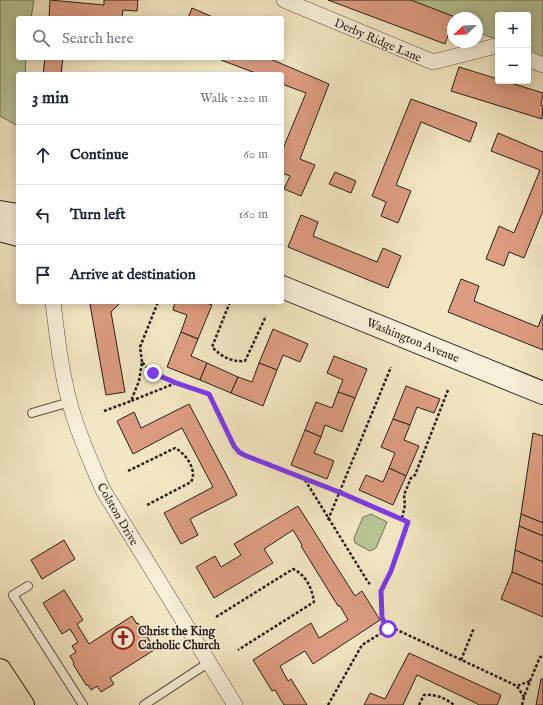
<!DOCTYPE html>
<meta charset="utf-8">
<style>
body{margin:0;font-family:"IM FELL English",serif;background:#f6f6f7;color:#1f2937}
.controls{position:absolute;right:12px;top:12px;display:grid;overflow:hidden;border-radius:4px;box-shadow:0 2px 10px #0003}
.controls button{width:36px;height:36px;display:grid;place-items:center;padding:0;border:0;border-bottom:1px solid #e0e1e3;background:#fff;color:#1f2937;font:20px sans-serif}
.compass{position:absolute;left:447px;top:12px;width:36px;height:36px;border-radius:50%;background:#fff;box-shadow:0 2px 10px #0003;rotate:247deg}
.stop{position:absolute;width:12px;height:12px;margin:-9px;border:3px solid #7c3aed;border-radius:50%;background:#fff}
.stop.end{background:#7c3aed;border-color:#fff;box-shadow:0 1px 4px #0008}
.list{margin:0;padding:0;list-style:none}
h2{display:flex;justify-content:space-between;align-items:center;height:52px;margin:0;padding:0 16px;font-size:17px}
h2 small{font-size:13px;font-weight:400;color:#747a83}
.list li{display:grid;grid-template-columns:26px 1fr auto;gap:12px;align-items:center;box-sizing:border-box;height:60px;padding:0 16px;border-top:1px solid #e0e1e3}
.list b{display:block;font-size:15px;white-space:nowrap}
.list em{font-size:13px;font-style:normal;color:#747a83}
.icon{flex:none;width:22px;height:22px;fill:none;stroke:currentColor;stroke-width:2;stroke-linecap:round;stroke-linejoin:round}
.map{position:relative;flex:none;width:543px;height:705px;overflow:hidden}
.search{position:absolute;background:#fff;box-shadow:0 2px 10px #0003;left:16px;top:16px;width:268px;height:44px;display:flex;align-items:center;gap:10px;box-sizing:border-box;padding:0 14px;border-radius:4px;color:#747a83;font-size:15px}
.panel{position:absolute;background:#fff;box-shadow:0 2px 10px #0003;left:16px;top:72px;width:268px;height:232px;border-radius:4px}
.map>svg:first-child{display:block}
.green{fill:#b8c696;stroke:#707256}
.building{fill:#dd9d81;stroke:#281f16}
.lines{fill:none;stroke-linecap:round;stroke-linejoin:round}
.lane-casing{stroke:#5b5141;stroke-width:10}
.street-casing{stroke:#5b5141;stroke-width:16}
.secondary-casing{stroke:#281f16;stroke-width:24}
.primary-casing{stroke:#281f16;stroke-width:24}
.path{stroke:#281f16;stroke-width:2.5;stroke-dasharray:3 2;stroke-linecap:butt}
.lane{stroke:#f7efd8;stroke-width:8}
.street{stroke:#f7efd8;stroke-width:15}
.secondary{stroke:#f7efd8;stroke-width:22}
.primary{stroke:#f3e7c3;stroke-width:22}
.route{stroke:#7c3aed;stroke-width:5}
.labels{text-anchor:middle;stroke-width:3;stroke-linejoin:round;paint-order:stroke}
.street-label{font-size:12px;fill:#281f16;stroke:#f7efd8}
.poi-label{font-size:12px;font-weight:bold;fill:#281f16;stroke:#f7efd8;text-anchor:start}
</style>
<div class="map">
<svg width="543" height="705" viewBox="0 0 543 705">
<rect width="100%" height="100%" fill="#f3e7c3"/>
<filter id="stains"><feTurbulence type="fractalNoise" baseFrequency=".005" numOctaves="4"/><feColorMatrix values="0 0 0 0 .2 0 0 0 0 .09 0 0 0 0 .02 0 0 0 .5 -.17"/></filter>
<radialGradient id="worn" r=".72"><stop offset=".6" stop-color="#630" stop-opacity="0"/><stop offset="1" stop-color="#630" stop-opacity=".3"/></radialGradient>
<g class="green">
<path d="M0,0H34L31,18H18V58H26L25,74H18V120L16,125L0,116Z"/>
<path d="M401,0H543V59L528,53V15H498V40L477,32V18H453Z"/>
<path d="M371,514L387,522L376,548L370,551L355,543L354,538L363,517Z"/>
</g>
<g class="building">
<path d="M50,0L104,5V0H138L137,11L123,10L122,18H49Z"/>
<path d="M328,0H411L455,17L453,18V22L445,44Z"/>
<path d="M192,8L215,18H188Z"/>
<path d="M45,58H63L61,74H43Z"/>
<path d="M222,58H268L329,84L300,159L315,165L301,196L284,189L290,176L282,173V151L306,93L282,84V74H258L221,60Z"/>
<path d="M459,67L498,79V81H504L543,93L541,105L543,106L542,119L451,91Z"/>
<path d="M411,99L477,123L470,142L421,122L396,185L411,191L398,223L381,216L386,202L372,196Z"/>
<path d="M498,133L543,152V211L524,258L509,252L504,266L486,259L499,226L514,233L540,170L491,151Z"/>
<path d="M335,172L356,181L351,193L329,184Z"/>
<path d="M301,215L318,222L313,236L377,262L383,248L401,256L388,288L288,247Z"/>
<path d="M461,279L479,286L474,301L538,327L543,314V350L448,312Z"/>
<path d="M92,302H121L111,312L125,392L106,395L90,304Z"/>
<path d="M175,302H204L212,305L198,339L181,332L187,315L173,310Z"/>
<path d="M273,329L308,344L300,362L283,355L277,370L259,363Z"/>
<path d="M181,332L198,339L191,356L207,363L200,380L167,367Z"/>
<path d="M334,356L367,369L355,398L338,392L343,380L327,373Z"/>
<path d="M207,363L238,377L231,393L200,380Z"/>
<path d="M259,363L277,370L263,406L231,393L238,377L252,382Z"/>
<path d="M406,386L440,399L434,413L417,407L410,425L393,419Z"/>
<path d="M338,392L355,398L342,432L325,425L321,437L305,430L316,402L332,408Z"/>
<path d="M189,404L237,495L190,519L198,535L181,544L164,513L213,487L182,428L133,454L117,421L134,412L141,428Z"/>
<path d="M393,419L410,425L404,440L419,446L406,476L389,468L395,453L381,447Z"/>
<path d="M305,430L321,437L314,453L334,461L327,479L291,465Z"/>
<path d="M533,433L543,436V523L521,514Z"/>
<path d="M389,468L406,476L393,505L359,490L366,475L383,482Z"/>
<path d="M298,506L355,596L362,591L380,620L313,664L305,651L280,666L288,681L291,679L307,705H284L275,690L272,691L253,660L311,623L319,638L348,620L340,606H338L301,546L302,545L293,530L264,549L273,563L214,598L196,567L215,556L221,567L241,555L234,544Z"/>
<path d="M521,514L543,523V536L519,526Z"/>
<path d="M519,526L543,536V562L515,550Z"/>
<path d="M64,540L75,559L42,579L31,560Z"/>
<path d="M515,550L543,562V585L512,572Z"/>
<path d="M512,572L543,585V617L501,599Z"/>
<path d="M64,590L83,620L77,624L89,644L132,616L137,624L138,623L152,644L150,645L154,650L110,678L114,684L101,692L97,686L91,690L88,685H86L73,664L74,663L70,656L76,652L72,646L78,642L70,629L62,634L43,603Z"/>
<path d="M409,653L501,695L497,705H478V704L417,675L403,705H364L370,693L385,699Z"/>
<path d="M541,679H543V705H536Z"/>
</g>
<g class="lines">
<g class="lane-casing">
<g id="lane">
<path d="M32,413L70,402"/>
<path d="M28,586L13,595L83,705"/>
<path d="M144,705L208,663"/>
</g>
</g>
<g class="street-casing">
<g id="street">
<path d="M284,0L433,62L496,46L498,47"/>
<path d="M528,59L543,65"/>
<path d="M53,302C57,336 61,371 70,404C78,434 91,462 103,490L235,705"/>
</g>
</g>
<g class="secondary-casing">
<g id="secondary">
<path d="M0,212L18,215"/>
<path d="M0,230L18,235"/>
<path d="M282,287L543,393"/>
</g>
</g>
<g class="primary-casing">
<g id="primary">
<path d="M0,670L23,705"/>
<path d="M0,701L3,705"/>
</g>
</g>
<g class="path">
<path d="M230,302L212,347C222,357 231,362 245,361L266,316"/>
<path d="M142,362L140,347L158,302"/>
<path d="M176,383L131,401L139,381L142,362L149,370L160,376L209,394L234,446L239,452L244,455L339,492L408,522L391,571L381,591L382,618L388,629L391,627L517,686L524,697L530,681L517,686"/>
<path d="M104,411L131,401"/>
<path d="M128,471L175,448C185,453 198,470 191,482L147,505"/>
<path d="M305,480L368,582L370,584"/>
<path d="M402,518L405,505L404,495L411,478L415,475L448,390"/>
<path d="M328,520L391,367"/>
<path d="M216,617L293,569C306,575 312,588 314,602L238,650"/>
<path d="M461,660L474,628"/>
<path d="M530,681L540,657H543"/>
<path d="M328,705L362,645L388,629"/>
<path d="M419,705L424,695C436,694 445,698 454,705"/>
<path d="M522,705L524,697"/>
</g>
<use href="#lane" class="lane"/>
<use href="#street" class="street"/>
<use href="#secondary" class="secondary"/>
<use href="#primary" class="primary"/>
</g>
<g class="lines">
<path class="route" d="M153,373L176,383L209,394L234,446L239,452L244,455L339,492L408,522L391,571L381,591L382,618L388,629"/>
</g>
<defs>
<g id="church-ring" transform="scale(1.15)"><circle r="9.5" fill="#f7efd8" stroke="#8f2418" stroke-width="1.5"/><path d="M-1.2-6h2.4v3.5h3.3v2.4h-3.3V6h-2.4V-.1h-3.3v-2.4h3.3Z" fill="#8f2418"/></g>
</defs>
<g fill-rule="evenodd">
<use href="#church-ring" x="123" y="638"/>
</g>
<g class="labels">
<g class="street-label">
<text transform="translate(378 40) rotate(23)" y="4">Derby Ridge Lane</text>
<text transform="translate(413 340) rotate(22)" y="4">Washington Avenue</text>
<text transform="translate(118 514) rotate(60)" y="4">Colston Drive</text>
</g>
<g class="poi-label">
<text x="138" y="635">Christ the King<tspan x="138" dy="14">Catholic Church</tspan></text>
</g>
</g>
<rect width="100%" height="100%" filter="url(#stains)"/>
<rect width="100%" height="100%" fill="url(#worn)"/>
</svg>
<div class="controls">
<button>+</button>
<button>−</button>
</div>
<svg class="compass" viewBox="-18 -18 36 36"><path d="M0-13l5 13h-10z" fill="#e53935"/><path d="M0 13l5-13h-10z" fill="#747a83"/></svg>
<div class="stop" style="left:388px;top:629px"></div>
<div class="stop end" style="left:153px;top:373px"></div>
<div class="search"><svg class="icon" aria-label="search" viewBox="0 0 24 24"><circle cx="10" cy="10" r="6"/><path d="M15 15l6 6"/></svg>Search here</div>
<section class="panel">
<h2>3 min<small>Walk · 220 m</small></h2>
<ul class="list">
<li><svg class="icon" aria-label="ahead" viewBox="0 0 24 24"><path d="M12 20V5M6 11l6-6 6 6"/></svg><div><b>Continue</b></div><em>60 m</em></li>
<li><svg class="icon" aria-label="left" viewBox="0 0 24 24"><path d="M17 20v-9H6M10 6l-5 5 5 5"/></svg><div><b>Turn left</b></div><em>160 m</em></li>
<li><svg class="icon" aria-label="arrive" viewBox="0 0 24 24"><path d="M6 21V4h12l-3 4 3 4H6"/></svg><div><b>Arrive at destination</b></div></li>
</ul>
</section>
</div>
